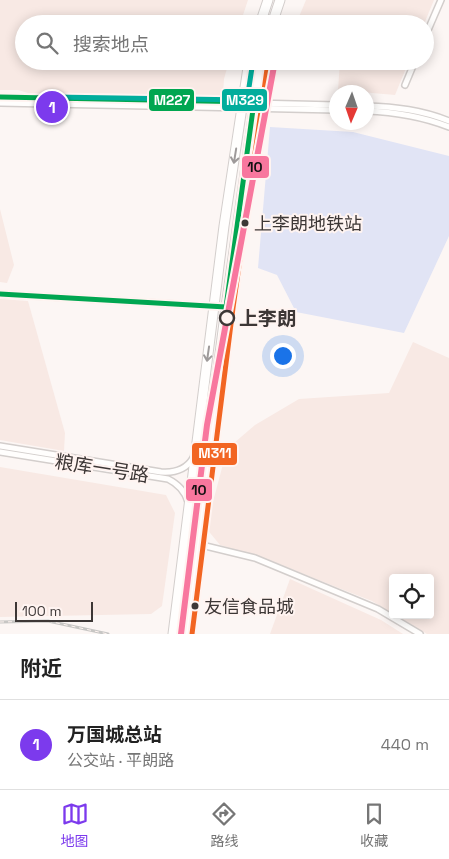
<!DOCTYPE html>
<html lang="zh">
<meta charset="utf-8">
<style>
body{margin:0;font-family:"Space Grotesk","Noto Sans SC",sans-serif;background:#f6f6f6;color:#222}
.controls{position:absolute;right:15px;bottom:15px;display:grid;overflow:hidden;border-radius:5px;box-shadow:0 2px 12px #0003}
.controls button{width:45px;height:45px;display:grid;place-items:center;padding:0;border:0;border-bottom:1px solid #e0e0e0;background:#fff;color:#222;font:25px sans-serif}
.compass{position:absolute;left:329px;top:85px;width:45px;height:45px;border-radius:50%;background:#fff;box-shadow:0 2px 12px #0003;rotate:182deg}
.scale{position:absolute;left:15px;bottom:12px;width:78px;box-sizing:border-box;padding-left:5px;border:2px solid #3d3736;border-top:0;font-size:14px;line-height:18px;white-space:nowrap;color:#3d3736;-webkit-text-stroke:4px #fff4f1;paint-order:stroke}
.you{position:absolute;left:282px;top:355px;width:18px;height:18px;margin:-12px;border:4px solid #fff;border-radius:50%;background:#1a73e8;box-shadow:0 0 0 8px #1a73e833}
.badge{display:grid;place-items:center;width:32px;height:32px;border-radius:50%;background:#7c3aed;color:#fff;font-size:16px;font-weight:700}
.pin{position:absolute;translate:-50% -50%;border:2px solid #fff;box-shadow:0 1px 5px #0006}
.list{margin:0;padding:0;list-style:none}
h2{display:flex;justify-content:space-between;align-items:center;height:65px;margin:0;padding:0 20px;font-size:21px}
h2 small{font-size:16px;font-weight:400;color:#767676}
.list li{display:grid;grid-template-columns:32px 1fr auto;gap:15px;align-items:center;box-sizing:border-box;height:90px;padding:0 20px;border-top:1px solid #e0e0e0}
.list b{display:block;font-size:19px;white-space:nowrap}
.list p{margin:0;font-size:16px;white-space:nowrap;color:#767676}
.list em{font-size:16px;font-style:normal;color:#767676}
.icon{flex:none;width:28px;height:28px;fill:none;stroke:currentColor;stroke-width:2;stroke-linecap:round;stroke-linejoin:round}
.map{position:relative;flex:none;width:449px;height:634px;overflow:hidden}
.search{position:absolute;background:#fff;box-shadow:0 2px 12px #0003;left:15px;right:15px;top:15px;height:55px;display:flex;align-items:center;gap:12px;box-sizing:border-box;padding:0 18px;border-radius:28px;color:#767676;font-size:19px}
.sheet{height:155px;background:#fff}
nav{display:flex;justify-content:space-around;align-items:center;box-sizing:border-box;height:70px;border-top:1px solid #e0e0e0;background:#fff;font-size:14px;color:#767676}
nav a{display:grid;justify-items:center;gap:2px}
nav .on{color:#7c3aed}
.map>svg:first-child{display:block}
.built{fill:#f8e9e4}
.green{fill:#e1e4f5}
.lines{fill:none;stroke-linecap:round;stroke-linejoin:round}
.minor-casing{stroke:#d3cecc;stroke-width:8}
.primary-casing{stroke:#d3cecc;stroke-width:11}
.minor{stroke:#fffefd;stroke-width:5}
.primary{stroke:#fffefd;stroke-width:9}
.rail-casing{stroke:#c7c6c4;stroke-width:3}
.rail{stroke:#fff4f1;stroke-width:1;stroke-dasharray:4;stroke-linecap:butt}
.bus-1-casing{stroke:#fff4f1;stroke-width:9}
.bus-2-casing{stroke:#fff4f1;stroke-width:9}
.bus-3-casing{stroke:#fff4f1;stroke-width:9}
.bus-1{stroke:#00a651;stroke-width:5}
.bus-2{stroke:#f26522;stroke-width:5}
.bus-3{stroke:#01ad9c;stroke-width:5}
.metro-1-casing{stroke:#fff4f1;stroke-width:10}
.metro-1{stroke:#f8779e;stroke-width:6}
.oneway{stroke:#9e9a9a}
.bus-dot{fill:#3d3736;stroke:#fff4f1;stroke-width:2}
.stop-dot{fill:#fff4f1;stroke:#3d3736;stroke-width:2.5}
.labels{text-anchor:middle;stroke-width:4;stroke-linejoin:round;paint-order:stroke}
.bus-label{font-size:18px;fill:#3d3736;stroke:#fff4f1;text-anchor:start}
.stop-label{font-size:19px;font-weight:bold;fill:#3d3736;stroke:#fff4f1;text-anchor:start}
.street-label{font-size:19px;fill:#3d3736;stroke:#fff4f1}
.line-badge{stroke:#fff4f1;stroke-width:2}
.badge-label{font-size:14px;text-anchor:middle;font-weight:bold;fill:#fff}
.pale-badge-label{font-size:14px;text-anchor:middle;font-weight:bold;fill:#111}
</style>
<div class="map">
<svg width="449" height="634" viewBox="0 0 449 634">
<rect width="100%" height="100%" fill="#fcf6f4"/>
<g class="built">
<path d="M0,0H248L240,24H24V61H229L224,79L223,95L28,93L18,90H0Z"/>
<path d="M306,0H434L424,24H296Z"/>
<path d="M340,61H409L395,95L338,90Z"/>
<path d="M0,209L14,265L7,283L0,282Z"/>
<path d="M0,299L28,301L65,433L64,451L0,440Z"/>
<path d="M413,342L449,358V634H427L395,615H430V578H393V614L372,601L336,587L269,560L220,545L206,528L227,449L255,425L299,399L389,393Z"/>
<path d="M0,467L166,495L175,513L162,606L151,614L0,617Z"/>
<path d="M290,579L381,620L403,634H270Z"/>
</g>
<path class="green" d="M270,127L353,132L449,156V236L404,333L296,312L277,275L258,268Z"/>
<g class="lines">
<g class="minor-casing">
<g id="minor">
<path d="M425,37L441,0"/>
<path d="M405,85L415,61"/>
<path d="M0,97L336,105"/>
<path d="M0,103L336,110"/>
<path d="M366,106C396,107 422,110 449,121"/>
<path d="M366,111C396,112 421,116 449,127"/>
<path d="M0,294L226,307"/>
<path d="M0,446L161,472C175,473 186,470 193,458"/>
<path d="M0,452L168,479C178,484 185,491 188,502"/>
<path d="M185,541L255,558L378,609L420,634"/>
</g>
</g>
<g class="primary-casing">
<g id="primary">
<path d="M260,24L268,0"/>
<path d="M272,24L280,0"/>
<path d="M173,634L224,226L249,61"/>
<path d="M184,634L226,307L261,61"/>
</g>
</g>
<use href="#minor" class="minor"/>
<use href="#primary" class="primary"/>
<g class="rail-casing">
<path id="rail" d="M0,622L48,621L108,634"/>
</g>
<use href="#rail" class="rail"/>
<g class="bus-1-casing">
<path id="bus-1" d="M0,97L254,102L226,307L0,294"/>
</g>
<g class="bus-2-casing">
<path id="bus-2" d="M192,634L233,308L268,62"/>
</g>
<g class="bus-3-casing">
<path id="bus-3" d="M53,97L247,100L253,61"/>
</g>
<use href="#bus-1" class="bus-1"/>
<use href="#bus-2" class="bus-2"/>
<use href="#bus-3" class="bus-3"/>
<g class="metro-1-casing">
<path id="metro-1" d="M181,634L207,425L275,61"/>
</g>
<use href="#metro-1" class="metro-1"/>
</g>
<defs><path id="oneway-shaft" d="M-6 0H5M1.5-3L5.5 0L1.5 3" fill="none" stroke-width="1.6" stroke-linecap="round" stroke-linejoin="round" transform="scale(1.25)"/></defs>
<g class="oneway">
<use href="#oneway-shaft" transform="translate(235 156) rotate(99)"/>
<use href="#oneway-shaft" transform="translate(208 354) rotate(98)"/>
</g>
<g class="bus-dot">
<circle cx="245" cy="223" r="4.5"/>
<circle cx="195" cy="606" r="4.5"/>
</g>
<circle class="stop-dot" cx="227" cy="318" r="7"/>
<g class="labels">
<g class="bus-label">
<text x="254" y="230">上李朗地铁站</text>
<text x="204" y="613">友信食品城</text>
</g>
<g class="stop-label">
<text x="239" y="325">上李朗</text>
</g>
<g class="street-label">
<text transform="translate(102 468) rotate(9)" y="7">粮库一号路</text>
</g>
</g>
<g class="line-badge">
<rect x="221" y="88" width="47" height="24" rx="5" fill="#01ad9c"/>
<rect x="148" y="88" width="47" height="24" rx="5" fill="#00a651"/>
<rect x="241" y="155" width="29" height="24" rx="5" fill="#f8779e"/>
<rect x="191" y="442" width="47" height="24" rx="5" fill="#f26522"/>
<rect x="185" y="478" width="28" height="24" rx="5" fill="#f8779e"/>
</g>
<g class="badge-label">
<text x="245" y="105">M329</text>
<text x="172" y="105">M227</text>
<text x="215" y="458">M311</text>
</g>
<g class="pale-badge-label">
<text x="255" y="172">10</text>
<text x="199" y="495">10</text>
</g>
</svg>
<div class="controls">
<button><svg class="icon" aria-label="locate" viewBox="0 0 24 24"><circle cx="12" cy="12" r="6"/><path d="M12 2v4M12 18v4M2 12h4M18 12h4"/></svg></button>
</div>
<svg class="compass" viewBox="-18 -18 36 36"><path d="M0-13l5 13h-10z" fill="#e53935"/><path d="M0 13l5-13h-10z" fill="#767676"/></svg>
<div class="scale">100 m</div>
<div class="you"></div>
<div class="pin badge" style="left:52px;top:107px">1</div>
<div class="search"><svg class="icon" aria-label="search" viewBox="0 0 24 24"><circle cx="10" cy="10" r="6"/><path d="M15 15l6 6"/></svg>搜索地点</div>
</div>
<section class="sheet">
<h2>附近<small></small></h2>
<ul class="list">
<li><span class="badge">1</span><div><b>万国城总站</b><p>公交站 · 平朗路</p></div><em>440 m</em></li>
</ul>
</section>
<nav>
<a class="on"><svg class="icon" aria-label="map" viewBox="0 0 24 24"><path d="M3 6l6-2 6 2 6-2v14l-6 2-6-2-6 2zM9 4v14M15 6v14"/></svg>地图</a>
<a><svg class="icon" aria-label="directions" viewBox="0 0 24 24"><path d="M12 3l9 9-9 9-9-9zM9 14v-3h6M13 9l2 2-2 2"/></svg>路线</a>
<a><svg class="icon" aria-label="saved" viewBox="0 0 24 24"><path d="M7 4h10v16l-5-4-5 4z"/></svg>收藏</a>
</nav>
